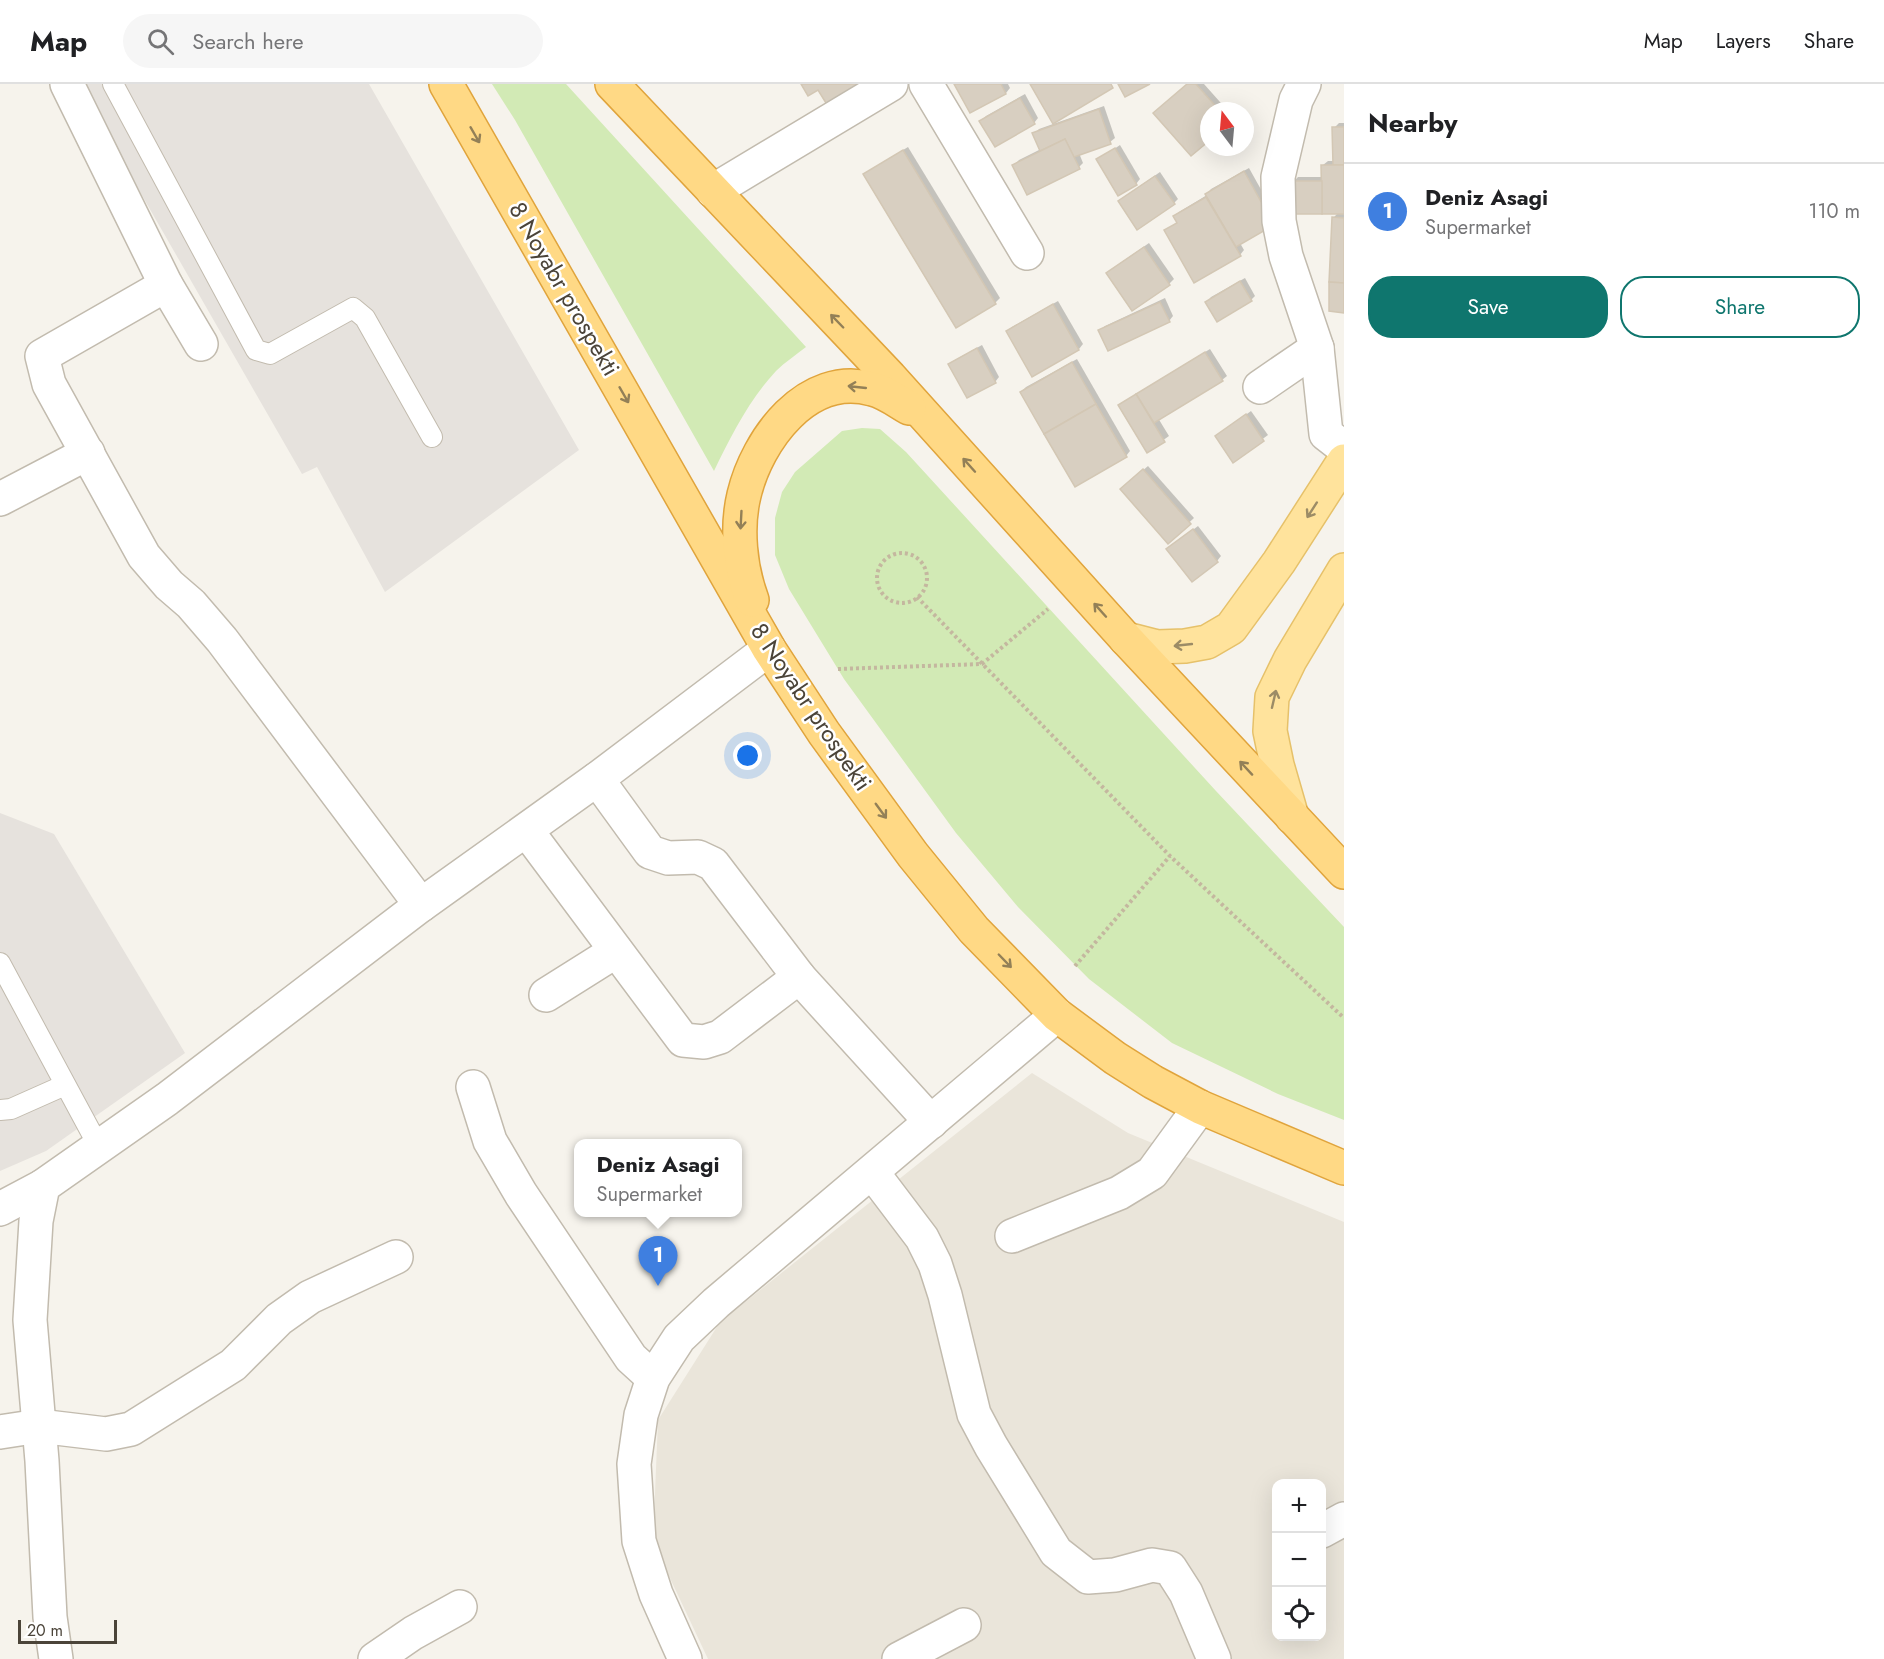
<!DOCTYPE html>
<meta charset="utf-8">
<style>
body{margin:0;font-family:Jost,sans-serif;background:#f6f6f6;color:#202124}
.controls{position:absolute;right:18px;bottom:18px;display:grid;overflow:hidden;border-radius:12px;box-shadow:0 6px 24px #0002}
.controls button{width:54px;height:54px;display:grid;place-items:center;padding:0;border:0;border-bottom:2px solid #e0e0e0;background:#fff;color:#202124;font:30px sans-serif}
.compass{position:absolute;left:1200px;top:18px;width:54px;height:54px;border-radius:50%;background:#fff;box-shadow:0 6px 24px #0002;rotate:344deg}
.scale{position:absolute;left:18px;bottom:15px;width:99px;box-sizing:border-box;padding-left:6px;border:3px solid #4b4439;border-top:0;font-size:16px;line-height:21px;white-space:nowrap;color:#4b4439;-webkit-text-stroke:4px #fff;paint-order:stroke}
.you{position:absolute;left:748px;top:672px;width:21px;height:21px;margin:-15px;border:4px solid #fff;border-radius:50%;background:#1a73e8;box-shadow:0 0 0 9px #1a73e833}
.badge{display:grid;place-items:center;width:39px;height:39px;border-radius:50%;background:#0f766e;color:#fff;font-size:20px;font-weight:700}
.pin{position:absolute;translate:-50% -50px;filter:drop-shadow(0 2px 3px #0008)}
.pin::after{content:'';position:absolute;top:32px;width:21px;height:18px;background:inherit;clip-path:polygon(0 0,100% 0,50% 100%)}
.popup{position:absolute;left:574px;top:1055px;width:168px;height:78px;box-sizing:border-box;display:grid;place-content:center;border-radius:12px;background:#fff;filter:drop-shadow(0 2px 4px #0005);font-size:20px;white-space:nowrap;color:#757577}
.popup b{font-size:22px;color:#202124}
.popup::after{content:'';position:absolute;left:50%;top:100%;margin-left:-12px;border:12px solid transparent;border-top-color:#fff}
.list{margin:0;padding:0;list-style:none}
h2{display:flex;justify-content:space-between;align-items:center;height:78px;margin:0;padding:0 24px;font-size:26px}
h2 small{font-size:20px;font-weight:400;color:#757577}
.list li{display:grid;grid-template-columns:39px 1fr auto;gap:18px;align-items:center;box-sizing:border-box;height:96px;padding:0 24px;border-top:2px solid #e0e0e0}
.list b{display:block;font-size:22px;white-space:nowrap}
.list p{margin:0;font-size:20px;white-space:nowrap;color:#757577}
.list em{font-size:20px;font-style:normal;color:#757577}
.actions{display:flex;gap:12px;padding:18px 24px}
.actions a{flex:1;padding:14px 0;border:2px solid #0f766e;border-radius:24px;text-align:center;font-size:21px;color:#0f766e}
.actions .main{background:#0f766e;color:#fff}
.icon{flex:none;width:33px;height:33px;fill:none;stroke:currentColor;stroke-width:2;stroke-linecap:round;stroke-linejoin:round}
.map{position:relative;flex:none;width:1344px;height:1575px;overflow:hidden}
header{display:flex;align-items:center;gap:36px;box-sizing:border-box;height:84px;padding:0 30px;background:#fff;border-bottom:2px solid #e0e0e0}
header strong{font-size:28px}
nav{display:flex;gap:33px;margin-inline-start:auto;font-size:21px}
.search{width:420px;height:54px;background:#f6f6f6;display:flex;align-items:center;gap:15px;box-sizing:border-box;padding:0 21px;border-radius:33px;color:#757577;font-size:22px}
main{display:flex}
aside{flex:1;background:#fff}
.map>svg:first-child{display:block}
.residential{fill:#eae5da;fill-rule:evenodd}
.industrial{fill:#e6e2dd}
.green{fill:#d2eab5}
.shadow{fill:#0003}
.building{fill:#d8cfc1;stroke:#d3c7b4;stroke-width:1.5}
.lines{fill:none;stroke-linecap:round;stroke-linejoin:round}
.service-casing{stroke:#c2bbae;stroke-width:22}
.minor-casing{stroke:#c2bbae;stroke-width:36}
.primary-casing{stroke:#e6c16a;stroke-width:36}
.trunk-casing{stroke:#e0a43c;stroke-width:36}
.path{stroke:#c4b79f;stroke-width:4;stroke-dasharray:3 3;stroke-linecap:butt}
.service{stroke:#fff;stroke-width:20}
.minor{stroke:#fff;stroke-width:33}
.primary{stroke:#ffe39c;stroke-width:33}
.trunk{stroke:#ffd985;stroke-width:33}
.oneway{stroke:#938057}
.oneway2{stroke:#9c8c66}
.labels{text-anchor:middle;stroke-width:5;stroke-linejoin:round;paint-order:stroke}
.street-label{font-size:24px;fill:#4b4439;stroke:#fff}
</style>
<header>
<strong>Map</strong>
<div class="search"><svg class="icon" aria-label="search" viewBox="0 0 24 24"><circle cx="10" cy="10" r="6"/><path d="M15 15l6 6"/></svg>Search here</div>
<nav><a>Map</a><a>Layers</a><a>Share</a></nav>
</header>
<main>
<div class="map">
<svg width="1344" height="1575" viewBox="0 0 1344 1575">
<rect width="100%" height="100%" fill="#f6f3ec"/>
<path class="residential" d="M1032,989L1128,1049L1344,1138V1575H708L653,1458L658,1336L720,1238ZM1276,1400H1322V1552H1276Z"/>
<g class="industrial">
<path d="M78,0H369L579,366L385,508L317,383L302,390Z"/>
<path d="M0,729L54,750L185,969L46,1067L0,1087Z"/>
</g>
<g class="green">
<path d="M492,0H566L806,263C796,271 785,278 776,287C749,316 731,352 714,387L515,36Z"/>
<path d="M862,344L880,345L906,368L1216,707L1344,843V1036L1278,1010L1172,959L1089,895L1018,823L956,749L844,595L789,505L775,471V434L782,408L795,388L842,347Z"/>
</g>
<g class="shadow">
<path d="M956,0H1008L1010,4L1006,9L971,27Z"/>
<path d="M1188,0H1204L1228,27H1209V55Z"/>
<path d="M1025,10L1038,34L1034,39L981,37L986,32Z"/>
<path d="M1104,22L1115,54L1110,58L1079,69L1083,79L1079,83L1014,81L1019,76L1041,65L1034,50L1039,45Z"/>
<path d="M1339,39H1344V227L1333,134L1339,128L1293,98L1298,93H1323V81L1328,77H1334V44Z"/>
<path d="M1120,61L1140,95L1136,100L1098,76Z"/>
<path d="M908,63L1000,214L995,219L865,91L870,86Z"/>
<path d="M1249,84L1278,136L1240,159L1244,166L1240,171L1166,147L1178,137L1175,132L1179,128L1207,111V110L1211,105Z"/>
<path d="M1160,88L1178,115L1174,119L1124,113Z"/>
<path d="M1149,159L1174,195L1169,200L1112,185Z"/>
<path d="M1245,194L1255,212L1251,216L1207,218L1211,213Z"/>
<path d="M1165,214L1173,232L1169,237L1100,246L1105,242Z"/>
<path d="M1058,217L1083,260L1079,265L1033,291L1008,248L1012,243Z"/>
<path d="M982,261L999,293L995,298L950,280L955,276Z"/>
<path d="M1210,265L1227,292L1222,296L1158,334L1169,352L1148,367L1120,321L1125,317Z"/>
<path d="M1077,275L1130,367L1126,372L1021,308L1026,303Z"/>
<path d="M1251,327L1268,351L1233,377L1217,352Z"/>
<path d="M1148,382L1194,434L1168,458L1126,401Z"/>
<path d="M1198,442L1221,472L1217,477L1173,461Z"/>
</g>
<g class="building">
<path d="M801,0H863L831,27L818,6L808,12Z"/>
<path d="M954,0H1001L1006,10L970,29Z"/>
<path d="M1030,0H1111L1113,4L1053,40Z"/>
<path d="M1118,0H1150L1125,13Z"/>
<path d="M1187,0H1196L1220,27H1209V57L1191,72L1153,29Z"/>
<path d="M1020,14L1035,40L995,63L979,37Z"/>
<path d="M1099,25L1111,60L1074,73L1065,55L1040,67L1032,49Z"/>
<path d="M1332,43H1344V81H1333Z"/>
<path d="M1065,55L1080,85L1027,111L1012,81Z"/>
<path d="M1115,64L1137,101L1118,112L1096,75Z"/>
<path d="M903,66L996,220L956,244L863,90Z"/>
<path d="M1321,81H1344V130H1322Z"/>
<path d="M1244,87L1274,141L1236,163L1205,110Z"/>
<path d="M1155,92L1175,120L1137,146L1118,117Z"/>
<rect x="1291" y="97" width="31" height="33"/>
<path d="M1206,113L1241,172L1194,199L1164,146L1177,139L1173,132Z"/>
<path d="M1332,133L1344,134V199L1329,198Z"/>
<path d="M1144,163L1170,201L1132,227L1106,189Z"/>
<path d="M1240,197L1252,217L1217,238L1205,218Z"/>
<path d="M1329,198L1344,199V229L1329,227Z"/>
<path d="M1160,218L1170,238L1108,267L1098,246Z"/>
<path d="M1053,220L1079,266L1032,293L1006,247Z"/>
<path d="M977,264L996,299L967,314L948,280Z"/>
<path d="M1205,268L1223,297L1154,339L1136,310Z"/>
<path d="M1072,278L1096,320L1044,350L1020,308Z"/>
<path d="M1136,310L1165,358L1147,369L1118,321Z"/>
<path d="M1096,320L1127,373L1075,403L1044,350Z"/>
<path d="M1246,330L1264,357L1233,379L1215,352Z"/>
<path d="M1143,385L1191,440L1168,460L1120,405Z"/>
<path d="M1193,445L1218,478L1192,498L1166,465Z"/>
</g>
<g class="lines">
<g class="service-casing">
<g id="service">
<path d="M113,0L256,266L270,270L353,224L365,234L432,353"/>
<path d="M0,879L99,1063"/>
<path d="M0,1026L11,1025L65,1001"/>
</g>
</g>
<g class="minor-casing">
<g id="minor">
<path d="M67,0L166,201L201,260"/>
<path d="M926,0L1027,169"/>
<path d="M1304,0L1296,16L1278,93L1279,137L1286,172L1317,264L1326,350L1344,364"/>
<path d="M713,107L891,0"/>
<path d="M166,201L42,272L49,300L144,472L169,501L191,520L222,556L421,821"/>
<path d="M1260,303L1317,264"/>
<path d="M0,415L88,369"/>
<path d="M597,695L650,768L668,774L698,773L713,780L799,893L931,1038"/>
<path d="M527,747L683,956L704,958L720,953L799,893"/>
<path d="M546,911L616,867"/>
<path d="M473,1003L490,1057L521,1110L631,1274L653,1294"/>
<path d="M872,1088L922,1154L935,1180L945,1211L974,1330L991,1362L1056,1468L1088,1493L1115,1491L1152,1481L1170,1484L1186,1509L1214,1575"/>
<path d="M0,1125L43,1102"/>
<path d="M1012,1152L1119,1109L1152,1089L1200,1023"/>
<path d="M0,1348L39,1342L106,1350L131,1345L233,1281L279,1235L310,1213L396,1173"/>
<path d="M1322,1447L1344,1435"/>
<path d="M56,1575L50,1533L42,1377L30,1236L36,1137L43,1102L167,1015L421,821L597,695L769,565"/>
<path d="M375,1575L413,1549L460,1523"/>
<path d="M685,1575L656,1510L639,1457L634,1380L641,1331L653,1294L679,1254L716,1219L1057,931"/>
<path d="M899,1575L964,1541"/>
</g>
</g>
<g class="primary-casing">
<g id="primary">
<path d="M1126,555L1157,563L1185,562L1207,558L1231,544L1279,478L1344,377"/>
<path d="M1292,733L1277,681L1270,647L1272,613L1290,576L1344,486"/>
</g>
</g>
<g class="trunk-casing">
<g id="trunk">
<path d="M446,0L769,565L824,649L913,771L974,846L1057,931L1115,974L1153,998L1200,1023L1344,1084"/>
<path d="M612,0L890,293L1126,555L1344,788"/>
<path d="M752,516C740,484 736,444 744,411C757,356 807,287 872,305C885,308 897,317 909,324"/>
</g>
</g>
<g class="path">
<circle cx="902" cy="494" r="25"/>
<path d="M917,513L1170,772L1344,934"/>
<path d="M838,585L982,580L1048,525"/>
<path d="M1075,882L1170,772"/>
</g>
<use href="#service" class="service"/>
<use href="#minor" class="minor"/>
<use href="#primary" class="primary"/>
<use href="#trunk" class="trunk"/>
</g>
<defs><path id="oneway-shaft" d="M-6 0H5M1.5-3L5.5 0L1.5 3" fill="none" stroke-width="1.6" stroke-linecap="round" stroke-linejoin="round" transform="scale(1.5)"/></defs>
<g class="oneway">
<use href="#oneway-shaft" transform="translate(475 51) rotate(60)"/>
<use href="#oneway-shaft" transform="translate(837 237) rotate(-134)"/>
<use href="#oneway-shaft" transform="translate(857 303) rotate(-174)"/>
<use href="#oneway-shaft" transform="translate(624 311) rotate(60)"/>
<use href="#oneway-shaft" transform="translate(969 381) rotate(-132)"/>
<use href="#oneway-shaft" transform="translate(741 436) rotate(93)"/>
<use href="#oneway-shaft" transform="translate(1100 526) rotate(-132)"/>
<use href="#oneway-shaft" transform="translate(1246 684) rotate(-133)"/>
<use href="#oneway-shaft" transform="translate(881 727) rotate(54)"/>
<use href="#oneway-shaft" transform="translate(1005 877) rotate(46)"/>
</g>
<g class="oneway2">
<use href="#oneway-shaft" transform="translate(1312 426) rotate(123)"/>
<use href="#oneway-shaft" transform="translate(1183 561) rotate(174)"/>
<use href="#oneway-shaft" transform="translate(1274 615) rotate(-77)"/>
</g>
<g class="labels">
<g class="street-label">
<text transform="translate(564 205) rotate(60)" y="8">8 Noyabr prospekti</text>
<text transform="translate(811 623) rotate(56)" y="8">8 Noyabr prospekti</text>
</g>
</g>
</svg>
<div class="controls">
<button>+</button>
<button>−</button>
<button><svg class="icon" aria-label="locate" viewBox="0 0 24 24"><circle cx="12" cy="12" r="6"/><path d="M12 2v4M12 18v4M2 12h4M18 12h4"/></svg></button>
</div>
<svg class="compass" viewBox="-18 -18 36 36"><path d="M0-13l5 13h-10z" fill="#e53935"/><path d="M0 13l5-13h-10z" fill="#757577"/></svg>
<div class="scale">20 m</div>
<div class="you"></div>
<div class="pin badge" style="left:658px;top:1202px;background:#3f7fe0">1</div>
<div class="popup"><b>Deniz Asagi</b>Supermarket</div>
</div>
<aside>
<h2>Nearby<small></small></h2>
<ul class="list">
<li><span class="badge" style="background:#3f7fe0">1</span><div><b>Deniz Asagi</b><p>Supermarket</p></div><em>110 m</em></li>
</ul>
<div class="actions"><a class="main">Save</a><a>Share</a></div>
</aside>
</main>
